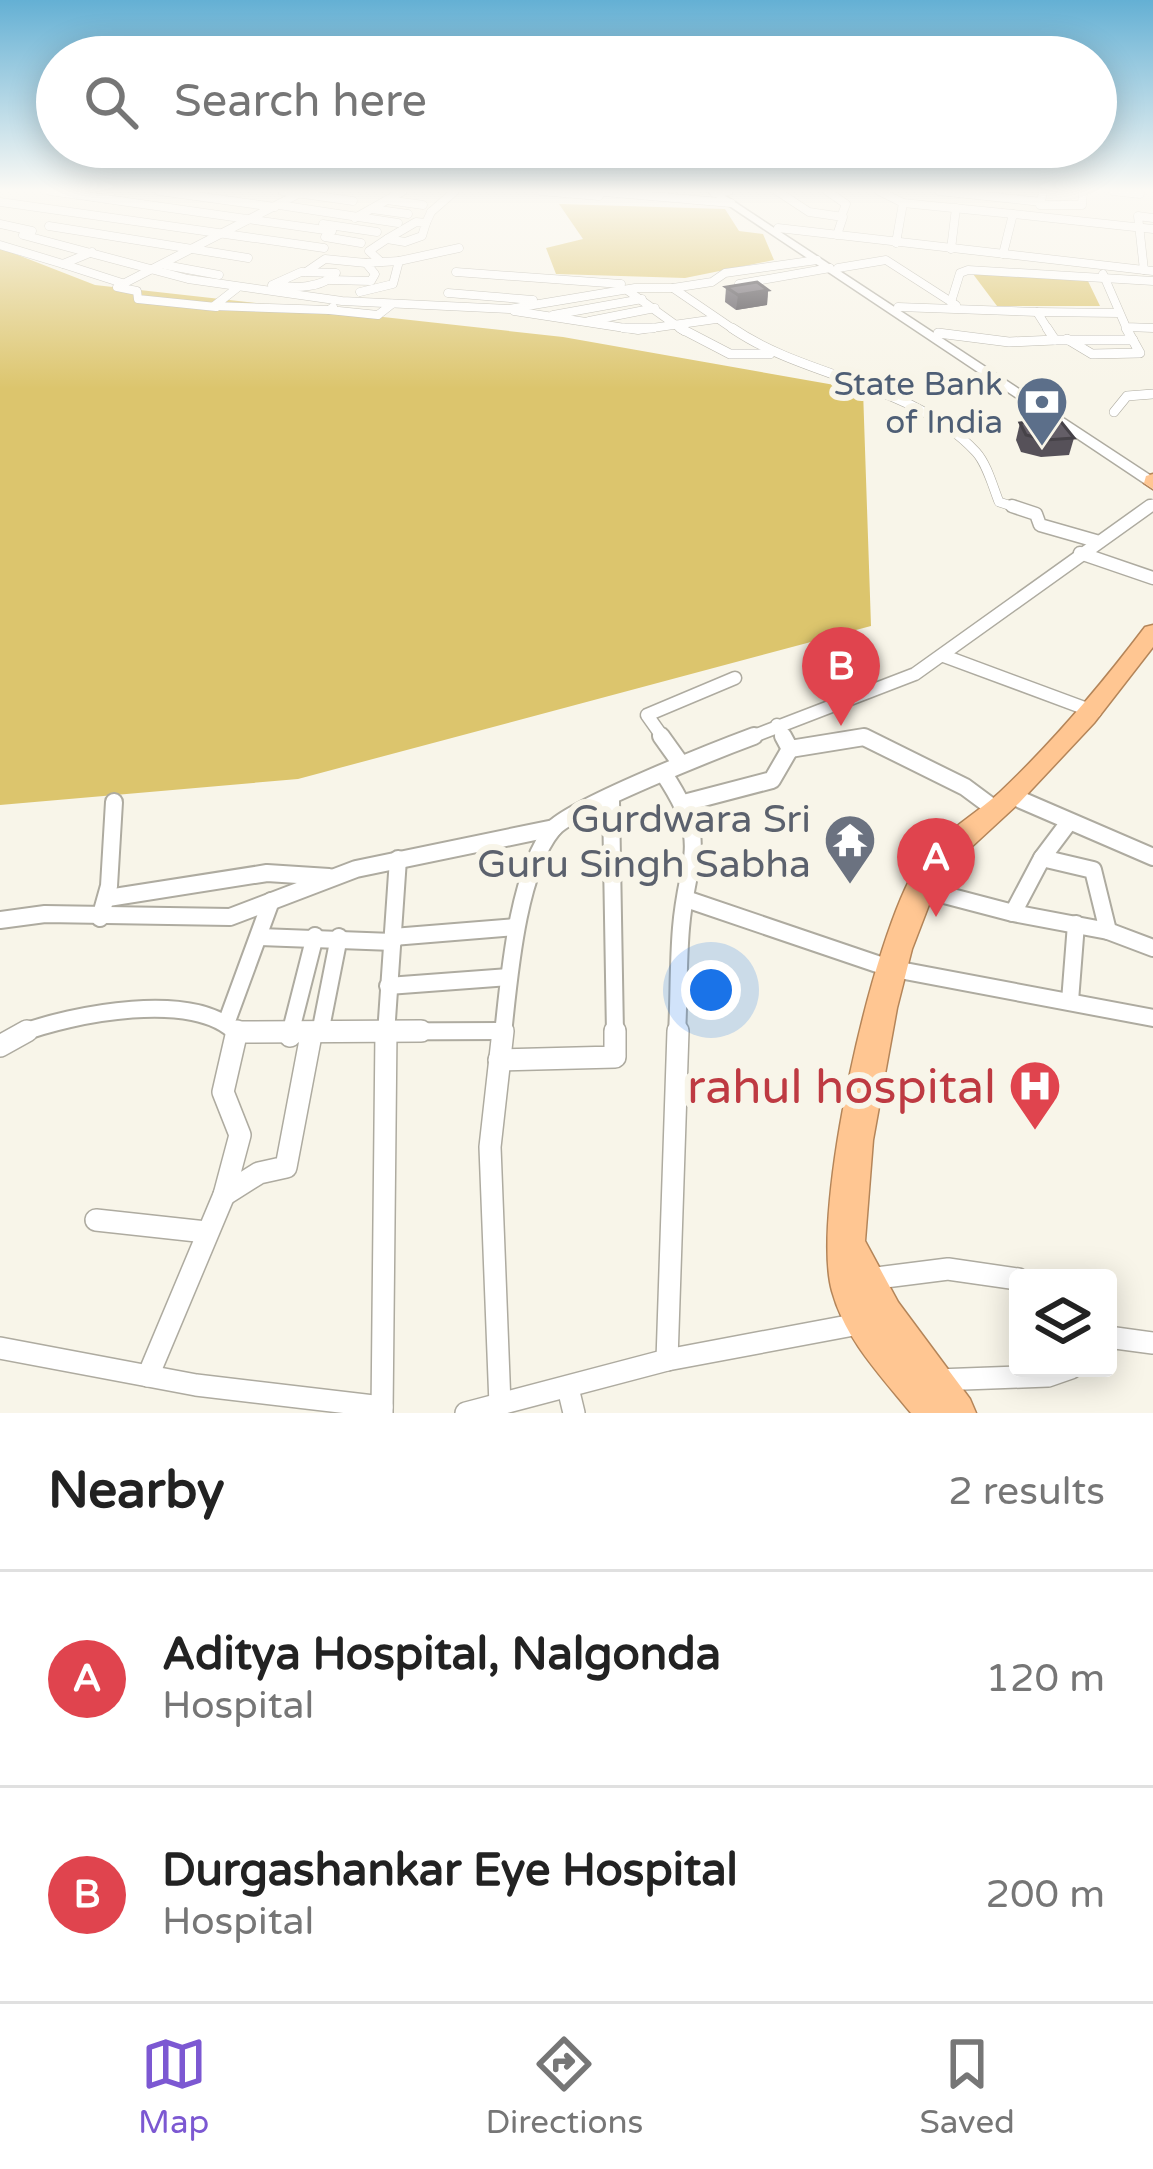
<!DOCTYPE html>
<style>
body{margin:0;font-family:"Varela Round",sans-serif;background:#f6f6f6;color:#222}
.controls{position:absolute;right:36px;bottom:36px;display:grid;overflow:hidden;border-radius:12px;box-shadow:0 6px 30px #0003}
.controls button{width:108px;height:108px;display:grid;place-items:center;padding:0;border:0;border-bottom:3px solid #e0e0e0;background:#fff;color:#222;font:60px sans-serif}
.you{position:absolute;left:711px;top:990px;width:42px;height:42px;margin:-30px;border:9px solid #fff;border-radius:50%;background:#1a73e8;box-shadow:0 0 0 18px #1a73e833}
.badge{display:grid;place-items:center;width:78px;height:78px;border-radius:50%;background:#7c58d2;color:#fff;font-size:39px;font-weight:700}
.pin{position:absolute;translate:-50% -99px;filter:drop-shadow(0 3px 6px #0008)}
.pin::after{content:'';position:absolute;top:63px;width:42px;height:36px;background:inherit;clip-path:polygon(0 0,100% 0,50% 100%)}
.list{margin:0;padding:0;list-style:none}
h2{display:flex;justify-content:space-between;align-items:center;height:156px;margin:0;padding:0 48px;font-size:51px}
h2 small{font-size:39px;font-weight:400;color:#767676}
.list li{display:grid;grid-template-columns:78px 1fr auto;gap:36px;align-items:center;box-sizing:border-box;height:216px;padding:0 48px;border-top:3px solid #e0e0e0}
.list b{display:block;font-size:45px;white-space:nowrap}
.list p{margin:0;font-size:39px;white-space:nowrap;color:#767676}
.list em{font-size:39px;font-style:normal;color:#767676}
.icon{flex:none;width:66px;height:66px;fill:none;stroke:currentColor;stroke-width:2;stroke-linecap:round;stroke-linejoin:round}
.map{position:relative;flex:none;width:1153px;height:1413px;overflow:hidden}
.search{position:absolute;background:#fff;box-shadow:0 6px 30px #0003;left:36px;right:36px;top:36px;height:132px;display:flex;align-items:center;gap:30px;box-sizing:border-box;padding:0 42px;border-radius:66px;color:#767676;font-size:45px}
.sheet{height:588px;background:#fff}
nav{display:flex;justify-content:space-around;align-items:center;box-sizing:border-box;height:168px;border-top:3px solid #e0e0e0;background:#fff;font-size:33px;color:#767676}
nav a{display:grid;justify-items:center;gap:6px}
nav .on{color:#7c58d2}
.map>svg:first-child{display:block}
.green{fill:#dcc56d}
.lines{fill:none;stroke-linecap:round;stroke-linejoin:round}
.minor-far4-casing{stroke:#aeaba0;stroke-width:9}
.minor-far3-casing{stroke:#aeaba0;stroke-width:10}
.minor-far2-casing{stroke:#aeaba0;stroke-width:15}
.minor-far1-casing{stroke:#aeaba0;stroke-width:20}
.minor-casing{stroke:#aeaba0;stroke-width:24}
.secondary-casing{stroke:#aeaba0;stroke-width:3}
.trunk-casing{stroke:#b48559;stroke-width:3}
.minor-far4{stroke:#fff;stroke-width:8}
.minor-far3{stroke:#fff;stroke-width:9}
.minor-far2{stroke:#fff;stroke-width:12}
.minor-far1{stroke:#fff;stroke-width:16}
.minor{stroke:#fff;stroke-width:21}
.secondary{fill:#fff;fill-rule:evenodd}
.trunk{fill:#ffc692;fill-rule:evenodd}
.wall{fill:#565159}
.shaded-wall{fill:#464248}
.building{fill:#645e67;stroke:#464248;stroke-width:3}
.labels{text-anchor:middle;stroke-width:12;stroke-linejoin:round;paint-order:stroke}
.far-service-label{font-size:33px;fill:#4e5e75;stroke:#f8f5e9;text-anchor:end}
.worship-label{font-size:39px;fill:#5b616d;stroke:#f8f5e9;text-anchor:end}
.near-health-label{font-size:48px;fill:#be3a42;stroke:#f8f5e9;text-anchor:end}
</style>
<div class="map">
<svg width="1153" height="1413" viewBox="0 0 1153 1413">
<rect width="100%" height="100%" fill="#f8f5e9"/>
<g class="green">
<path d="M559,204L725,209L739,231L763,234L774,260L685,278L556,274L546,248L583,239Z"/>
<path d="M0,248L95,285L563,337L863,390L871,626L298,779L0,805Z"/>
<path d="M973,274L1087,279L1100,306H997Z"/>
</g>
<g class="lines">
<g class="minor-far4-casing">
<g id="minor-far4">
<path d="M50,191L332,231"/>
<path d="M159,191L275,207"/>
<path d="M282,191L353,201"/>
<path d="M540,191L599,196"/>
<path d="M593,191L731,203"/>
<path d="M777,191L809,212L843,217L837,235"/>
<path d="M827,191L846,204L841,217"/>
<path d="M879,191L903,203L896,243"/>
<path d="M939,191L1041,202L1043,191"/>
<path d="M1112,191L1140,194"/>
<path d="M714,193L729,191"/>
<path d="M387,200L423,205"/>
<path d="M0,202L324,248"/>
<path d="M903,203L1013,214"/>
<path d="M279,205L398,223"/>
<path d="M1040,205H1082L1083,191"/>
<path d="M372,209L408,214"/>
<path d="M431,212L455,191"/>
<path d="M355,218L403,191"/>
<path d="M416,222L426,223L422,236L405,242L387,239Z"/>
<path d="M426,223L431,212"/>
<path d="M0,224L32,231"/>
<path d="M323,224L377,232"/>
<path d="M49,226L248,258"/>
<path d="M778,228L1153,271"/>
<path d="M23,235L188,279L342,301L509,309L635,288H673L736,331"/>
<path d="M325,237L361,243"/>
<path d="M0,245L63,264L92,252"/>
<path d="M951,249L956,208"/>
<path d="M1003,254L1013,214L1153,229"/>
<path d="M381,262L369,251L387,239"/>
<path d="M63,264L122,283"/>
<path d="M165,265L219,275"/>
<path d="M838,268L886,260L956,305"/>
<path d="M1144,270L1138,216L1153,218"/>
<path d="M301,272L336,273C322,289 292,288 272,285Z"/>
<path d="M306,272L325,259L366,263"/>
<path d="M456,272L621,284"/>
<path d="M1103,274L1126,327L1153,328"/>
<path d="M330,280L371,281L375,274L366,263L399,261"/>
<path d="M739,284L830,268"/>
<path d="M237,288L214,306L329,310"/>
<path d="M673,288L712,282L725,273L817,260"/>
<path d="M627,290L684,331"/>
<path d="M360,292L393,284L399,261L459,248"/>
<path d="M448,293L533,300"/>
<path d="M951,302L960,273L968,270L1153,281"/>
<path d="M216,307L138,299L137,291L117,287L304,191"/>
<path d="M333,307L329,310L378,315L392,304"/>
<path d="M898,307L1037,312"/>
<path d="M514,311L638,330L716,319"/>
<path d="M553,315L642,299"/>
<path d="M589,321L655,308"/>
<path d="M1049,331L1037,312L1119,313"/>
</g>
</g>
<g class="minor-far3-casing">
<g id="minor-far3">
<path d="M624,328H653"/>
<path d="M680,328L730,354H770"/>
<path d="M732,328C808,380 909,381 976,452C987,464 993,487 999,502L1021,509"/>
<path d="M1047,328L1055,340H1133"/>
<path d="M938,333L1009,342L1055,340"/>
<path d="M1067,339L1092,354L1140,353L1126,328"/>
<path d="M1114,412L1127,396L1153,394"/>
<path d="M1146,509L1153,504"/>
</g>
</g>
<g class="minor-far2-casing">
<g id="minor-far2">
<path d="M1012,506L1036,514L1040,525L1096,541"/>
<path d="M1080,553L1153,578"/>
<path d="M944,656L1095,712"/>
<path d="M777,725L785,739"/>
<path d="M664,739L647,715L735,678"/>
<path d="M746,739L915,674L1150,506"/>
<path d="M852,739H867"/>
</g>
</g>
<g class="minor-far1-casing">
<g id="minor-far1">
<path d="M661,736L681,764"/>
<path d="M783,736L790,749L864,737L965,787L996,810"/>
<path d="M664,774C712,847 687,853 681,928C678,963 679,999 677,1034"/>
<path d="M1021,800L1153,857"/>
<path d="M611,801L615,1034"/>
<path d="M684,803L772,780L790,749"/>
<path d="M1042,858L1069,822"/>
<path d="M1042,858L1093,870L1108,931L1013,913Z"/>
<path d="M929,891L1013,913"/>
<path d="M108,898L267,873L329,877"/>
<path d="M686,899L889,968L1153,1018"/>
<path d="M100,918L109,886L114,802"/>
<path d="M0,920L45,914L230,917L356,869L554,828"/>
<path d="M1108,931L1153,948"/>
<path d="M260,937L393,942"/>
<path d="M393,937L516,927"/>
<path d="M388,986L509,977"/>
<path d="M1070,1001L1076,924"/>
<path d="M227,1021L271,901"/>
<path d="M238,1032L502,1031"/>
<path d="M320,1033L339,937"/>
<path d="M19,1034C71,1014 196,989 237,1034"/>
<path d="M290,1034L315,936"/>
<path d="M386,1034L398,859"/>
<path d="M503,1034C509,979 517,873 553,829C572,807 719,749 754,736"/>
</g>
</g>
<g class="minor-casing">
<g id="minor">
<path d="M238,1032L421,1031"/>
<path d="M290,1036L291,1031"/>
<path d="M0,1046L27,1031"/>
<path d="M499,1060L615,1057V1031"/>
<path d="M224,1195L259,1173L286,1167L311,1035"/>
<path d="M96,1220L206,1232"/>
<path d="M869,1279L948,1269L1018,1279"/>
<path d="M1108,1337L1153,1343"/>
<path d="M0,1348L196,1385L382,1407"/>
<path d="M667,1360L678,1031"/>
<path d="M148,1376L224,1195L240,1135L223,1092L237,1031"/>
<path d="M937,1380L1048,1376L1071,1368"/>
<path d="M568,1388L574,1413"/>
<path d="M500,1405L490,1147L503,1031"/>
<path d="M382,1413L386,1031"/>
<path d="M466,1413L667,1360L864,1323"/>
</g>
</g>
<g class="secondary-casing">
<path id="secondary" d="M707,191H718L1153,477V489Z"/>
</g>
<g class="trunk-casing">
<g id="trunk">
<path d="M1153,474V489L1144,483L1146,476Z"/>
<path d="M1153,625V647L1094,723L1019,803L940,876L912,949L897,1008L873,1140L865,1241L898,1302L970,1399L976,1413H911C880,1375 845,1339 832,1291C810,1213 873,933 918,865C938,835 974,816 1000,792C1053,742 1101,685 1145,627Z"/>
</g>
</g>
<use href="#minor-far4" class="minor-far4"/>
<use href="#minor-far3" class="minor-far3"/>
<use href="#minor-far2" class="minor-far2"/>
<use href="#minor-far1" class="minor-far1"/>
<use href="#minor" class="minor"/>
<use href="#secondary" class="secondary"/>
<use href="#trunk" class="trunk"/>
</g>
<g class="wall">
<path d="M726,287L768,290L767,305L736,310L725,302Z"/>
<path d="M1020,423L1074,438L1069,455L1041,457L1021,452L1016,440Z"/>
</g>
<path class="shaded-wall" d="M768,290L767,305L736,310L738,295Z"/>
<g class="building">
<path d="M757,282L768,290L738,295L726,287Z"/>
<path d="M1058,418L1074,438L1046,440L1026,435L1020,423Z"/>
</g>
<linearGradient id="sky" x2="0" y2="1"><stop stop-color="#64b0d4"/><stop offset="0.49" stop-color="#fcfaf5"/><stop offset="1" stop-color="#fcfaf5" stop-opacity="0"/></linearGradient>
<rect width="1153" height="389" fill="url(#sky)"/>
<defs>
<g id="bank-pin" transform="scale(2.7)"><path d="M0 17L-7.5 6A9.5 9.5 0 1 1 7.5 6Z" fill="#5c6f8a" stroke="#f8f5e9"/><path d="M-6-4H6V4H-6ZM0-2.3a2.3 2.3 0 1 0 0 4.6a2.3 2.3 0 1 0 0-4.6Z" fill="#fff"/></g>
<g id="temple-pin" transform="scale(2.7)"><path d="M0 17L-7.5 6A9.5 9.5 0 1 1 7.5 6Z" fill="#6b7280" stroke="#f8f5e9"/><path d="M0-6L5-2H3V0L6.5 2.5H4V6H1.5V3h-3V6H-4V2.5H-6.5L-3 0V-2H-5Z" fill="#fff"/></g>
<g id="hospital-pin" transform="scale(2.7)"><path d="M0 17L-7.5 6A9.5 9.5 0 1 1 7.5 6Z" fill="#e0444e" stroke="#f8f5e9"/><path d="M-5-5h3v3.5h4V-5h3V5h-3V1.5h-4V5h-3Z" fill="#fff"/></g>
</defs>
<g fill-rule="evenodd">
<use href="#bank-pin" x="1042" y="402"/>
<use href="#temple-pin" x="850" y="840"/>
<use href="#hospital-pin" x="1035" y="1086"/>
</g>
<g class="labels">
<g class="far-service-label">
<text x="1003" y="395">State Bank<tspan x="1003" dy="38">of India</tspan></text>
</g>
<g class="worship-label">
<text x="811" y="832">Gurdwara Sri<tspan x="811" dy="45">Guru Singh Sabha</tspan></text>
</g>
<g class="near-health-label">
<text x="996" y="1103">rahul hospital</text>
</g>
</g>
</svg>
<div class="controls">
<button><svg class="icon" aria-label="layers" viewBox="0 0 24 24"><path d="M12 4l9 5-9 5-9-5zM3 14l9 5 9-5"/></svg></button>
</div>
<div class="you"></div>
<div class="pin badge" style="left:936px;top:917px;background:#e0444e">A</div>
<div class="pin badge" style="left:841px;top:726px;background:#e0444e">B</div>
<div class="search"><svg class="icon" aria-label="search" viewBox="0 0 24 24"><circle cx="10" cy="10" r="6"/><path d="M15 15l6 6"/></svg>Search here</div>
</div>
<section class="sheet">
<h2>Nearby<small>2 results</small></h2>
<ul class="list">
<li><span class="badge" style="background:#e0444e">A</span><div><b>Aditya Hospital, Nalgonda</b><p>Hospital</p></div><em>120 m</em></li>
<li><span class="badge" style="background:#e0444e">B</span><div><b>Durgashankar Eye Hospital</b><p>Hospital</p></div><em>200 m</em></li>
</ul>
</section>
<nav>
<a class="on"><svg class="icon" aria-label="map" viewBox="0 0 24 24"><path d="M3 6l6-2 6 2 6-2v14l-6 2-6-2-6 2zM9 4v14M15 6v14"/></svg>Map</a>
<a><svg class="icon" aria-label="directions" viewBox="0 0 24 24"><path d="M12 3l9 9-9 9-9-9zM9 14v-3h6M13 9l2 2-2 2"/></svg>Directions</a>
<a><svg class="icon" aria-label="saved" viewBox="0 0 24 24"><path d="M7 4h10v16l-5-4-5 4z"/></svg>Saved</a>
</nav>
